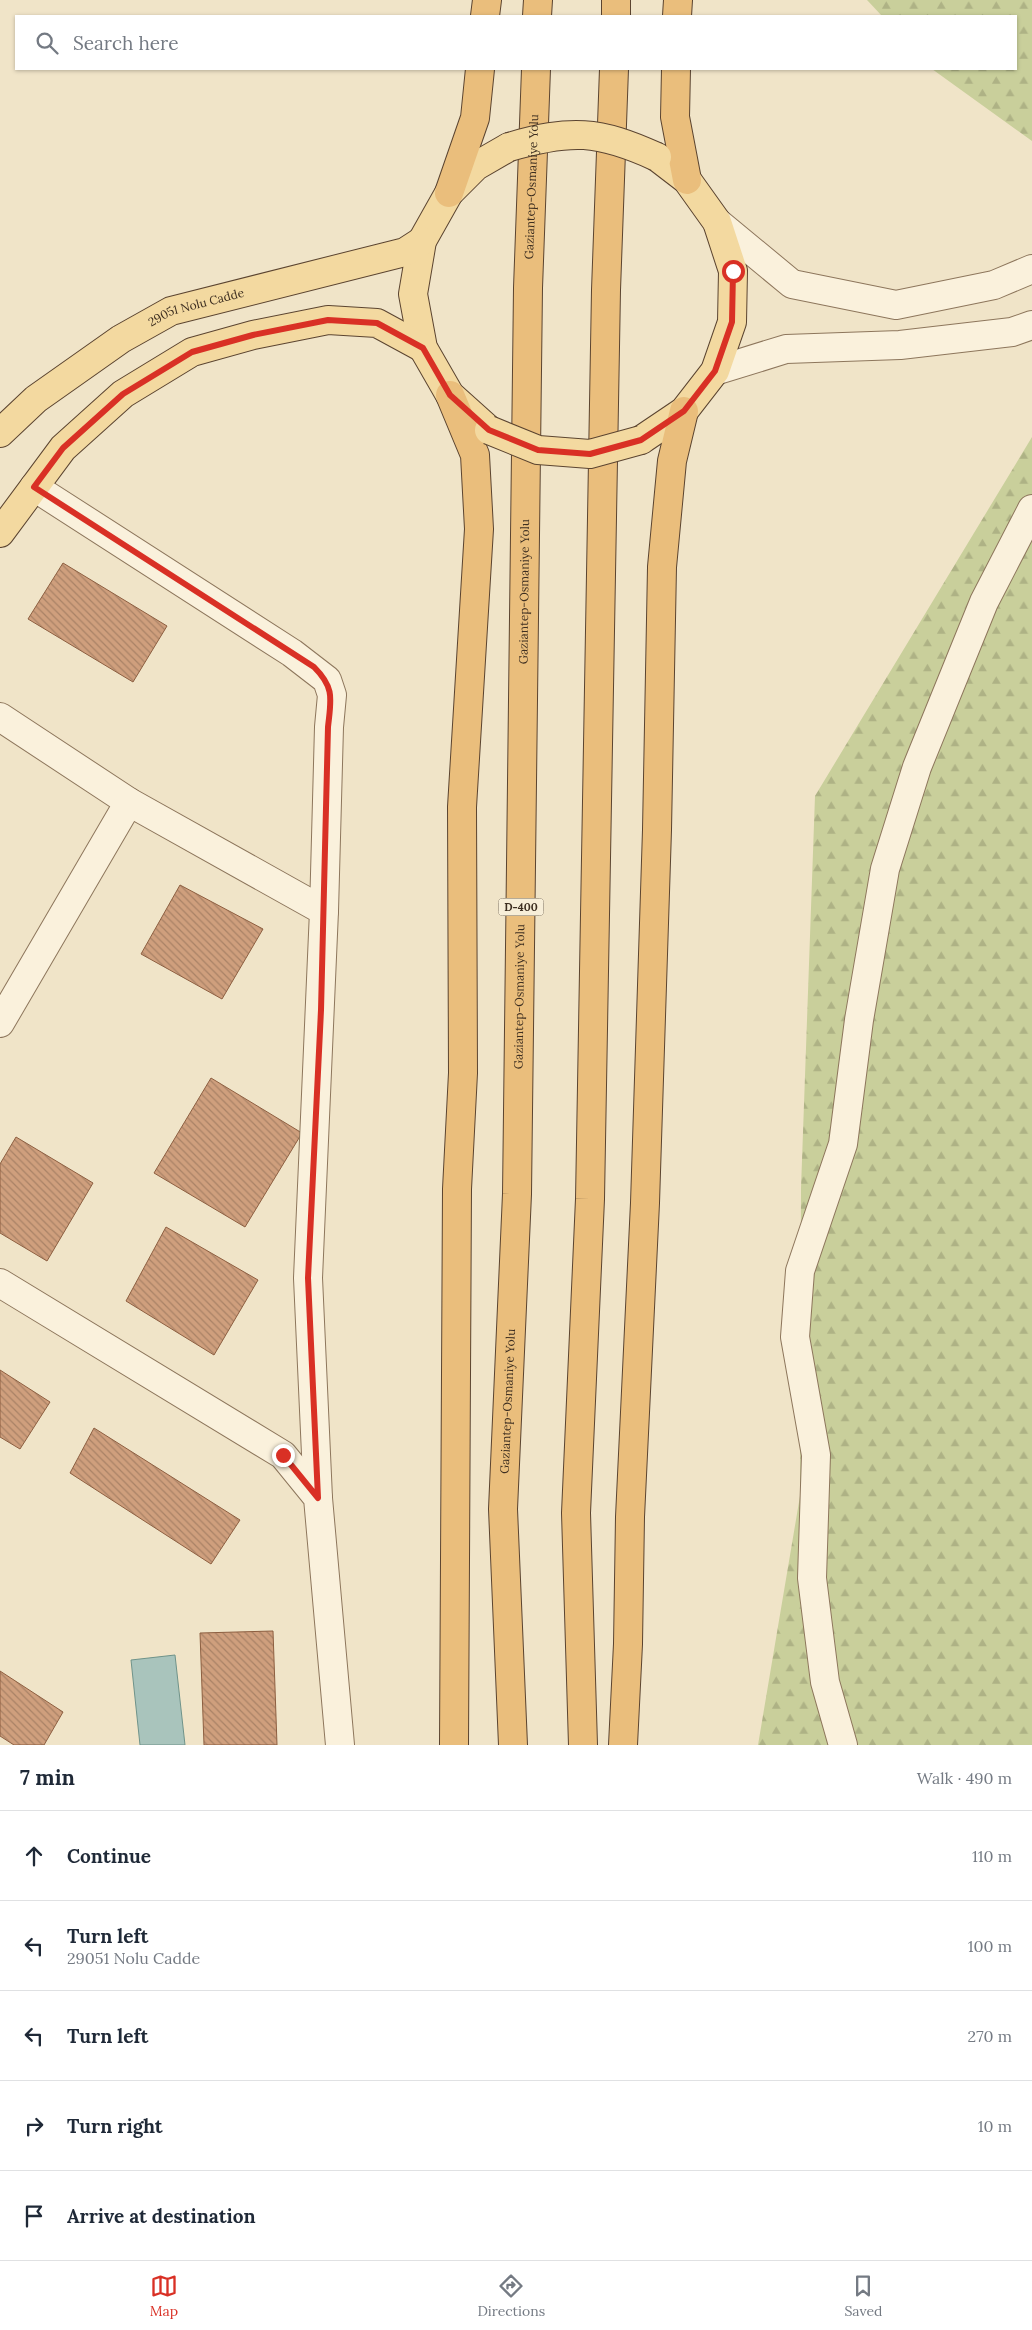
<!DOCTYPE html>
<meta charset="utf-8">
<style>
body{margin:0;font-family:Lora,serif;background:#f6f6f7;color:#1f2937}
.stop{position:absolute;width:15px;height:15px;margin:-11px;border:4px solid #d93025;border-radius:50%;background:#fff}
.stop.end{background:#d93025;border-color:#fff;box-shadow:0 1px 5px #0008}
.list{margin:0;padding:0;list-style:none}
h2{display:flex;justify-content:space-between;align-items:center;height:65px;margin:0;padding:0 20px;font-size:21px}
h2 small{font-size:16px;font-weight:400;color:#747a83}
.list li{display:grid;grid-template-columns:32px 1fr auto;gap:15px;align-items:center;box-sizing:border-box;height:90px;padding:0 20px;border-top:1px solid #e0e1e3}
.list b{display:block;font-size:19px;white-space:nowrap}
.list p{margin:0;font-size:16px;white-space:nowrap;color:#747a83}
.list em{font-size:16px;font-style:normal;color:#747a83}
.icon{flex:none;width:28px;height:28px;fill:none;stroke:currentColor;stroke-width:2;stroke-linecap:round;stroke-linejoin:round}
.map{position:relative;flex:none;width:1032px;height:1745px;overflow:hidden}
.search{position:absolute;background:#fff;box-shadow:0 1px 4px #0004;left:15px;right:15px;top:15px;height:55px;display:flex;align-items:center;gap:12px;box-sizing:border-box;padding:0 18px;border-radius:0px;color:#747a83;font-size:19px}
.sheet{height:515px;background:#fff}
nav{display:flex;justify-content:space-around;align-items:center;box-sizing:border-box;height:70px;border-top:1px solid #e0e1e3;background:#fff;font-size:14px;color:#747a83}
nav a{display:grid;justify-items:center;gap:2px}
nav .on{color:#d93025}
.map>svg:first-child{display:block}
.forest{fill:url(#forest-firs)}
.water{fill:#a9c4bc;stroke:#6f938a}
.building{fill:url(#building-back-hatch);stroke:#8d5f41}
.lines{fill:none;stroke-linecap:round;stroke-linejoin:round}
.minor-casing{stroke:#8d765c;stroke-width:30}
.primary-casing{stroke:#5b4430;stroke-width:30}
.trunk-casing{stroke:#5b4430;stroke-width:30}
.minor{stroke:#faf1dc;stroke-width:28}
.primary{stroke:#f3d9a0;stroke-width:28}
.trunk{stroke:#eabe7c;stroke-width:28}
.primary-bridge-casing{stroke:#5b4430;stroke-width:30;stroke-linecap:butt}
.primary-bridge{stroke:#f3d9a0;stroke-width:28}
.route{stroke:#d93025;stroke-width:6}
.labels{text-anchor:middle;stroke-width:4.5;stroke-linejoin:round;paint-order:stroke}
.shield{fill:#f7eed8;stroke:#756857;stroke-width:1}
.shield-label{font-size:11px;font-weight:bold;fill:#3d2e20}
.street-label{font-size:12px;fill:#3d2e20;stroke:#f7eed8}
</style>
<div class="map">
<svg width="1032" height="1745" viewBox="0 0 1032 1745">
<defs>
<pattern id="forest-firs" width="22" height="20" patternUnits="userSpaceOnUse" patternTransform="scale(1.25)"><rect width="22" height="20" fill="#c9cf9b"/><path d="M5 1l3.5 6h-7zM16 11l3.5 6h-7z" fill="#aeb285"/></pattern>
<pattern id="building-back-hatch" width="6" height="6" patternUnits="userSpaceOnUse" patternTransform="scale(1.25)"><rect width="6" height="6" fill="#cf9f7d"/><path d="M-1 5l2 2M0 0l6 6M5-1l2 2" fill="none" stroke="#a98266"/></pattern>
</defs>
<rect width="100%" height="100%" fill="#f0e4c8"/>
<g class="forest">
<path d="M867,0H1032V141L932,69H1016V16H882Z"/>
<path d="M1032,437V1745H758L800,1496L801,1188L815,796Z"/>
</g>
<path class="water" d="M175,1655L185,1745H140L131,1660Z"/>
<g class="building">
<path d="M63,563L167,626L133,682L28,619Z"/>
<path d="M180,885L263,929L222,999L141,954Z"/>
<path d="M211,1078L302,1133L245,1227L154,1173Z"/>
<path d="M16,1137L93,1183L47,1261L0,1233V1164Z"/>
<path d="M166,1227L258,1280L214,1355L126,1301Z"/>
<path d="M0,1370L50,1402L20,1449L0,1437Z"/>
<path d="M94,1428L240,1520L211,1564L70,1473Z"/>
<path d="M273,1631L277,1745H204L200,1633Z"/>
<path d="M0,1671L63,1712L44,1745H14L0,1736Z"/>
</g>
<g class="lines">
<g class="minor-casing">
<g id="minor">
<path d="M717,222L792,284L896,305L994,285L1032,269"/>
<path d="M715,371L786,349L900,345L1012,332L1032,325"/>
<path d="M34,487L292,653L327,680L332,695L329,727L324,911"/>
<path d="M0,717L129,802L324,911L308,1278L318,1498"/>
<path d="M0,1023L129,802"/>
<path d="M0,1283L283,1455L318,1498L340,1745"/>
<path d="M843,1745L825,1682L812,1578L816,1455L795,1337L800,1271L843,1144L859,1020L885,869L917,767L984,602L1032,509"/>
</g>
</g>
<g class="primary-casing">
<g id="primary">
<path d="M489,430L450,395L423,348L413,294L422,241L449,193L476,166L509,147"/>
<path id="s1" d="M0,433L36,399L121,339L171,311L405,252L422,241"/>
<path d="M641,440L684,411L715,371L732,322L733,271L717,222L687,180L657,157"/>
<path d="M0,533L63,448L123,394L192,352L253,335L328,320L377,323L423,348"/>
</g>
</g>
<g class="trunk-casing">
<g id="trunk">
<path d="M485,16L487,0"/>
<path d="M537,16L538,0"/>
<path d="M616,16V0"/>
<path d="M677,16L678,0"/>
<path d="M676,69L675,117L687,180"/>
<path d="M449,193L475,118L480,69"/>
<path d="M450,395L475,455L479,529L462,807L463,1073L457,1189L454,1745"/>
<path id="s2" d="M513,1745L503,1509L517,1194L528,288L536,69"/>
<path d="M583,1745L576,1513L590,1199L606,290L614,69"/>
<path d="M623,1745L628,1644L630,1517L645,1203L657,830L662,567L672,461L684,411"/>
</g>
</g>
<use href="#minor" class="minor"/>
<use href="#primary" class="primary"/>
<use href="#trunk" class="trunk"/>
<g class="primary-bridge-casing">
<g id="primary-bridge">
<path d="M509,147C571,129 598,130 657,157"/>
<path d="M489,430L538,450L590,454L641,440"/>
</g>
</g>
<use href="#primary-bridge" class="primary-bridge"/>
</g>
<g class="lines">
<path class="route" d="M283,1455L318,1498L308,1278L321,1010L328,727C331,699 335,688 314,667L34,487L63,448L123,394L192,352L253,335L328,320L377,323L423,348L450,395L489,430L538,450L590,454L641,440L684,411L715,371L732,322L733,271"/>
</g>
<g class="labels">
<rect class="shield" x="498.5" y="898.5" width="45" height="17" rx="4"/>
<g class="shield-label">
<text x="521" y="911">D-400</text>
</g>
<g class="street-label">
<text dy="4" stroke="none"><textPath href="#s2" startOffset="1559">Gaziantep-Osmaniye Yolu</textPath></text>
<text dy="4" stroke="none"><textPath href="#s1" startOffset="236">29051 Nolu Cadde</textPath></text>
<text dy="4" stroke="none"><textPath href="#s2" startOffset="1154">Gaziantep-Osmaniye Yolu</textPath></text>
<text dy="4" stroke="none"><textPath href="#s2" startOffset="749">Gaziantep-Osmaniye Yolu</textPath></text>
<text dy="4" stroke="none"><textPath href="#s2" startOffset="344">Gaziantep-Osmaniye Yolu</textPath></text>
</g>
</g>
</svg>
<div class="stop" style="left:733px;top:271px"></div>
<div class="stop end" style="left:283px;top:1455px"></div>
<div class="search"><svg class="icon" aria-label="search" viewBox="0 0 24 24"><circle cx="10" cy="10" r="6"/><path d="M15 15l6 6"/></svg>Search here</div>
</div>
<section class="sheet">
<h2>7 min<small>Walk · 490 m</small></h2>
<ul class="list">
<li><svg class="icon" aria-label="ahead" viewBox="0 0 24 24"><path d="M12 20V5M6 11l6-6 6 6"/></svg><div><b>Continue</b></div><em>110 m</em></li>
<li><svg class="icon" aria-label="left" viewBox="0 0 24 24"><path d="M17 20v-9H6M10 6l-5 5 5 5"/></svg><div><b>Turn left</b><p>29051 Nolu Cadde</p></div><em>100 m</em></li>
<li><svg class="icon" aria-label="left" viewBox="0 0 24 24"><path d="M17 20v-9H6M10 6l-5 5 5 5"/></svg><div><b>Turn left</b></div><em>270 m</em></li>
<li><svg class="icon" aria-label="right" viewBox="0 0 24 24"><path d="M7 20v-9h11M14 6l5 5-5 5"/></svg><div><b>Turn right</b></div><em>10 m</em></li>
<li><svg class="icon" aria-label="arrive" viewBox="0 0 24 24"><path d="M6 21V4h12l-3 4 3 4H6"/></svg><div><b>Arrive at destination</b></div></li>
</ul>
</section>
<nav>
<a class="on"><svg class="icon" aria-label="map" viewBox="0 0 24 24"><path d="M3 6l6-2 6 2 6-2v14l-6 2-6-2-6 2zM9 4v14M15 6v14"/></svg>Map</a>
<a><svg class="icon" aria-label="directions" viewBox="0 0 24 24"><path d="M12 3l9 9-9 9-9-9zM9 14v-3h6M13 9l2 2-2 2"/></svg>Directions</a>
<a><svg class="icon" aria-label="saved" viewBox="0 0 24 24"><path d="M7 4h10v16l-5-4-5 4z"/></svg>Saved</a>
</nav>
